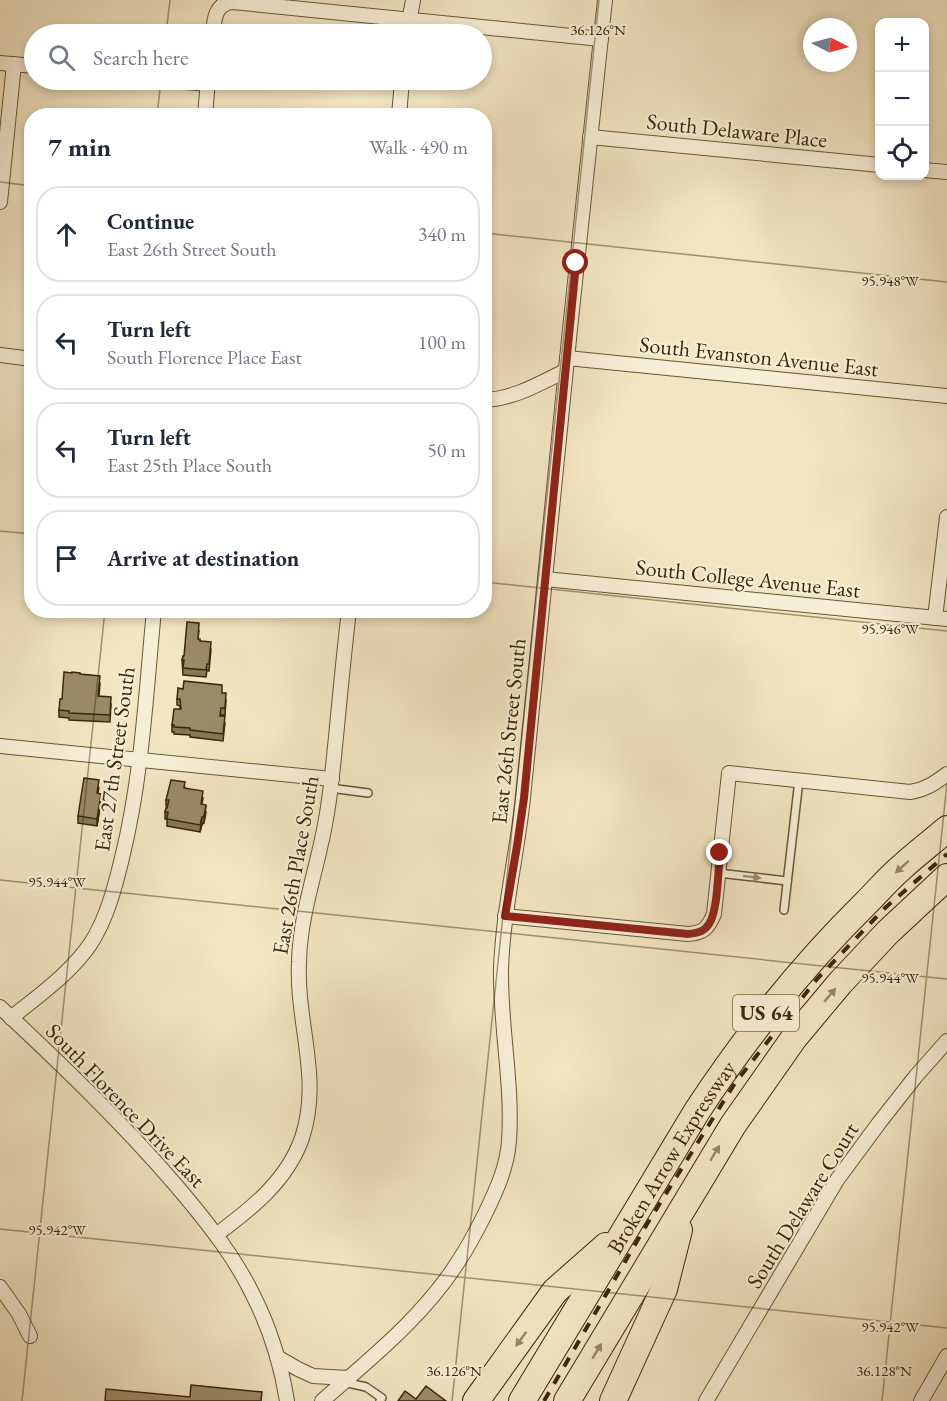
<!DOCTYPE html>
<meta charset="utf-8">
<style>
body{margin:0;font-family:"EB Garamond",serif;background:#f2f2f3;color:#1f2937}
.controls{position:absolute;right:18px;top:18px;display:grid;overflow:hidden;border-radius:12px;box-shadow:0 3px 9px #0003}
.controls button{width:54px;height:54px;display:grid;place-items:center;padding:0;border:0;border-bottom:2px solid #e0e1e3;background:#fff;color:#1f2937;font:30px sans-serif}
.compass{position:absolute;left:803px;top:18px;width:54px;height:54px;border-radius:50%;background:#fff;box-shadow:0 3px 9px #0003;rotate:96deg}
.stop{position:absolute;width:18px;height:18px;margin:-14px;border:4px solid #8f2418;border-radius:50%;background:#fff}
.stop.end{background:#8f2418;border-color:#fff;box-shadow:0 2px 6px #0008}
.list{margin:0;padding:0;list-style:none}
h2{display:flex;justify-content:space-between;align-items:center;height:78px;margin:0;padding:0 24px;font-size:26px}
h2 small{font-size:20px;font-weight:400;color:#747a83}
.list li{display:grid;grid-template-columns:39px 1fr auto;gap:18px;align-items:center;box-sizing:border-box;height:96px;margin:0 12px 12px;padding:0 12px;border:2px solid #e0e1e3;border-radius:24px}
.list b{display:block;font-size:22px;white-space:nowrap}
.list p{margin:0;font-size:20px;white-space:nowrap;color:#747a83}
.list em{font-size:20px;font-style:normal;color:#747a83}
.icon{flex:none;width:33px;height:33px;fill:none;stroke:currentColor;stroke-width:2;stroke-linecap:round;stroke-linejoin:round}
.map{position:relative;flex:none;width:947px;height:1401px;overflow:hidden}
.search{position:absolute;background:#fff;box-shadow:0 3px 9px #0003;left:24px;top:24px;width:468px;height:66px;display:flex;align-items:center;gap:15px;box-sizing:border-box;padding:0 21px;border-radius:33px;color:#747a83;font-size:22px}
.panel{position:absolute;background:#fff;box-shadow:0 3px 9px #0003;left:24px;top:108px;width:468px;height:510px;border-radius:24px}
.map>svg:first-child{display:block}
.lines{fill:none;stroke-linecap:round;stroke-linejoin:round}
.service-casing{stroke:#6a5633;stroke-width:10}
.minor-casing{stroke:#6a5633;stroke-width:16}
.motorway-casing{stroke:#3c2704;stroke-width:28}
.service{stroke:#f7eed7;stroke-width:7}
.minor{stroke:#f7eed7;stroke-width:14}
.motorway{stroke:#f2e5c1;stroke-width:26}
.rail{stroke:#3c2704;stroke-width:4;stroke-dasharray:10 10;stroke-linecap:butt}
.wall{fill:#857758;stroke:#3c2704;stroke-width:1.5}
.shaded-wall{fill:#6c6147;stroke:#3c2704;stroke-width:1.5}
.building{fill:#9b8a66;stroke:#3c2704;stroke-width:1.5}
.oneway{fill:#978662}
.oneway2{fill:#9a8a6e}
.route{stroke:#8f2418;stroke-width:8}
.ticks{fill:none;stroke:#3c2704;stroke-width:1.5;stroke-opacity:0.45}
.labels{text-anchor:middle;stroke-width:4.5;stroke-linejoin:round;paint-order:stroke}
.shield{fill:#f7eed7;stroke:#746343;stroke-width:1.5}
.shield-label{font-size:21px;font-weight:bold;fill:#3c2704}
.street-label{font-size:22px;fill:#3c2704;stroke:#f7eed7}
.ticks-label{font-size:15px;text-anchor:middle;fill:#3c2704;stroke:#f7eed7;stroke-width:4.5;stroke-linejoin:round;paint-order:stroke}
</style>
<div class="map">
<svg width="947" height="1401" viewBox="0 0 947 1401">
<rect width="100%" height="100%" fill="#f2e5c1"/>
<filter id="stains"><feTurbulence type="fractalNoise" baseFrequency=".00333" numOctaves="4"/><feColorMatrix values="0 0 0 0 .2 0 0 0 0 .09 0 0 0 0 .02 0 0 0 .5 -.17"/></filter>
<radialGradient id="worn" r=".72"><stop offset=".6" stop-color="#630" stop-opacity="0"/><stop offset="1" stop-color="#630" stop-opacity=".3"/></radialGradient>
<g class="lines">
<g class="service-casing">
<g id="service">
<path d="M330,788L368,793"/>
<path d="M718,873L787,881"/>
<path d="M784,910L799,780"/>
<path d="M344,1382L366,1387L382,1398L380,1401"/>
</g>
</g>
<g class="minor-casing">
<g id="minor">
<path d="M213,34C214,20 215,3 233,2L601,39"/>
<path d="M407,34L413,0"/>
<path d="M0,63L34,66"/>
<path d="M163,80L208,84"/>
<path d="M205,116L208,80"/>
<path d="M399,116L402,80"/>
<path d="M590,137L880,165"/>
<path d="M924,170L947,172"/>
<path d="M0,202L14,64"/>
<path d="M0,355L32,359"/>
<path d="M567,358L947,396"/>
<path d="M484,400C514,399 540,383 565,371"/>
<path d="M545,579L947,619"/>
<path d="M935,618L947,517"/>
<path d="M0,746L332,779"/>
<path d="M505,916L688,934C704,933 708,928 714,914L729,773L910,792C925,790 935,783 947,774"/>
<path d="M0,1007C64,1067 128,1128 185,1196C210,1226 235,1258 252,1293C269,1326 281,1364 287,1401"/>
<path d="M11,1018C39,995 71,973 91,943C107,918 115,887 122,858C142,777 146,693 154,610"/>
<path d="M216,1235C251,1209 287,1181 302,1138C322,1078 296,1023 299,962C300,913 318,867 326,819C331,792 333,765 336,737C340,695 344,653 349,610"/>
<path d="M0,1287L19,1314L30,1336"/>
<path d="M277,1357L298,1369L313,1376L348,1378"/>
<path d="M322,1401C370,1359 423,1317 458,1262C468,1247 477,1230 485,1214C496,1191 507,1168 509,1141C513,1084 500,1026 501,969C503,911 517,855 523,798L570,329L605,0"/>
<path d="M706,1401L837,1180L879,1123L916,1076L947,1041"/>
<path d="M921,1401L947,1356"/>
</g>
</g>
<g class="motorway-casing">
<g id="motorway">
<path d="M476,1401L555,1291L606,1246"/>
<path id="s1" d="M522,1401L697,1111C747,1035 802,966 866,903C878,891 889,878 902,867C916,854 932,842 947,829"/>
<path d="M567,1401L733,1125L794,1038L840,983L888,932L947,877"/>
<path d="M613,1401L664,1289L679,1230"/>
</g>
</g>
<use href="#service" class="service"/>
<use href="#minor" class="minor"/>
<use href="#motorway" class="motorway"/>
<path class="rail" d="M544,1401L647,1224L735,1083L817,979L885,908L947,854"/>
</g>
<g class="wall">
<path d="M199,630L198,639L211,649L209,671L207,670L206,677L183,675L182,660Z"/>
<path d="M80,674L100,683L99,696L111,704L110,722L69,720V718L59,717V710L62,699Z"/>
<path d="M222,693L226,700L225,715H221L220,716L225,723L223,741L190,737V735L174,734V732H172V725L180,709V706L177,705V699Z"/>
<path d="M99,787L98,793L101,801L97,826L78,823V816Z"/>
<path d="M185,788L203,798L202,804L206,812L204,823L202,824L200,832L167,826V819H165V812L167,807L166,806V800Z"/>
</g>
<g class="shaded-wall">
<path d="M101,794V801L97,826V819Z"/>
<path d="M206,805L204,823L202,824L200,832L202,817Z"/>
</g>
<g class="building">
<path d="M187,622L199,623L198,639H200V641L211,642L209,664H207L206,670L183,668L184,660H182L183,656H184Z"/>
<path d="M64,672L72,673V672L80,673V674L100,676L98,696L111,697L110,715L69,713V711L59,710L60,699H62Z"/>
<path d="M184,681L222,685V693H226L225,708H221L220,716H225L223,734L190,730V728L174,727V725H172L174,709H181L180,699H177L178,688L183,689Z"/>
<path d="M84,778L99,780L97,793L101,794L97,819L78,816Z"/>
<path d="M171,780L185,782L184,788L203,791L201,804L206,805L204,816L202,817L200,825L167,819L168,812H165L166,808H167L169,800H166Z"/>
<path d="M191,1385L262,1392L261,1401H105L106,1389L190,1397Z"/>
<path d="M426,1386L446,1401H398L405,1391L416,1399Z"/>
</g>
<defs><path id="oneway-solid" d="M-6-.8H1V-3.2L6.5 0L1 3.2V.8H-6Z" transform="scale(1.5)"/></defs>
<g class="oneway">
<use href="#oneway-solid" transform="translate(902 867) rotate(138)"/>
<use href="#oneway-solid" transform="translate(830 995) rotate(-50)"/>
<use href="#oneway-solid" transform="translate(715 1153) rotate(-59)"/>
<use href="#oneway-solid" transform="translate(521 1339) rotate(126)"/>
<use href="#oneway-solid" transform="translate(597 1351) rotate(-59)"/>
</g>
<use class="oneway2" href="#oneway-solid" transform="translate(752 877) rotate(7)"/>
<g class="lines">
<path class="route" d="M576,263L524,798L517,846L505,916L688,934C697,933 704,932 709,924C718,911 718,870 720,853"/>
</g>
<path class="ticks" d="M166,34L170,0M157,116L161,80M0,182L32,186M484,233L947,282M0,531L32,534M484,582L947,631M0,880L947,979M0,1229L947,1328M22,1401L105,610M452,1401L599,0M882,1401L947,783"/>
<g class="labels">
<rect class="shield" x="733" y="995" width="66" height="36" rx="4.5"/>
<g class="shield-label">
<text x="766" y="1020">US 64</text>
</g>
<g class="street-label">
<text transform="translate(737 130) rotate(6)" y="8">South Delaware Place</text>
<text transform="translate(759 356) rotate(6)" y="8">South Evanston Avenue East</text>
<text transform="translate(748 578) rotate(6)" y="8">South College Avenue East</text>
<text transform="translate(508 731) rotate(-84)" y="8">East 26th Street South</text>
<text transform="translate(114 759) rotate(-82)" y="8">East 27th Street South</text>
<text transform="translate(295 865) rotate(-80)" y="8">East 26th Place South</text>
<text transform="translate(126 1105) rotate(46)" y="8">South Florence Drive East</text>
<text dy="8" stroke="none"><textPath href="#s1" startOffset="286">Broken Arrow Expressway</textPath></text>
<text transform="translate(802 1205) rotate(-58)" y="8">South Delaware Court</text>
</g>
</g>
<g class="ticks-label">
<text x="598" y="35">36.126°N</text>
<text x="890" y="286">95.948°W</text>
<text x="890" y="634">95.946°W</text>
<text x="57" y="887">95.944°W</text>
<text x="890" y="983">95.944°W</text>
<text x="57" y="1235">95.942°W</text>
<text x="890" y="1332">95.942°W</text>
<text x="454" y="1376">36.126°N</text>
<text x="884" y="1376">36.128°N</text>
</g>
<rect width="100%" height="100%" filter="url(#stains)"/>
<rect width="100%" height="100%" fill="url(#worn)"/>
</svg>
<div class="controls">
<button>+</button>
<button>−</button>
<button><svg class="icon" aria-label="locate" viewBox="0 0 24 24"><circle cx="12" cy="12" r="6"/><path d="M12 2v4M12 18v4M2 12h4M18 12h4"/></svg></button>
</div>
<svg class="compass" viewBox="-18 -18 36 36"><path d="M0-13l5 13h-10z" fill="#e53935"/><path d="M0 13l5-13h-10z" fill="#747a83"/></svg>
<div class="stop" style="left:576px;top:263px"></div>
<div class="stop end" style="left:720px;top:853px"></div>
<div class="search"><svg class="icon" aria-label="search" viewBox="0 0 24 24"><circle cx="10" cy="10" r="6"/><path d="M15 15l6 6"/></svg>Search here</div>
<section class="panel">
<h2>7 min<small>Walk · 490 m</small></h2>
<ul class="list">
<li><svg class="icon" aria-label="ahead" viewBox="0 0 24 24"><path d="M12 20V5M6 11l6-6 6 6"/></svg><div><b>Continue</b><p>East 26th Street South</p></div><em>340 m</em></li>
<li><svg class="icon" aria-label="left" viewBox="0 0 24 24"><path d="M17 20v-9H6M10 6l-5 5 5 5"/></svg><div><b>Turn left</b><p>South Florence Place East</p></div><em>100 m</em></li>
<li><svg class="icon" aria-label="left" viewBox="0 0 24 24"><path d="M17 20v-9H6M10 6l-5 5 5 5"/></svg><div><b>Turn left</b><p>East 25th Place South</p></div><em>50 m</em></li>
<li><svg class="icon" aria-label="arrive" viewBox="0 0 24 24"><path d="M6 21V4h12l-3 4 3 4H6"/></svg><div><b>Arrive at destination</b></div></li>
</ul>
</section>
</div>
